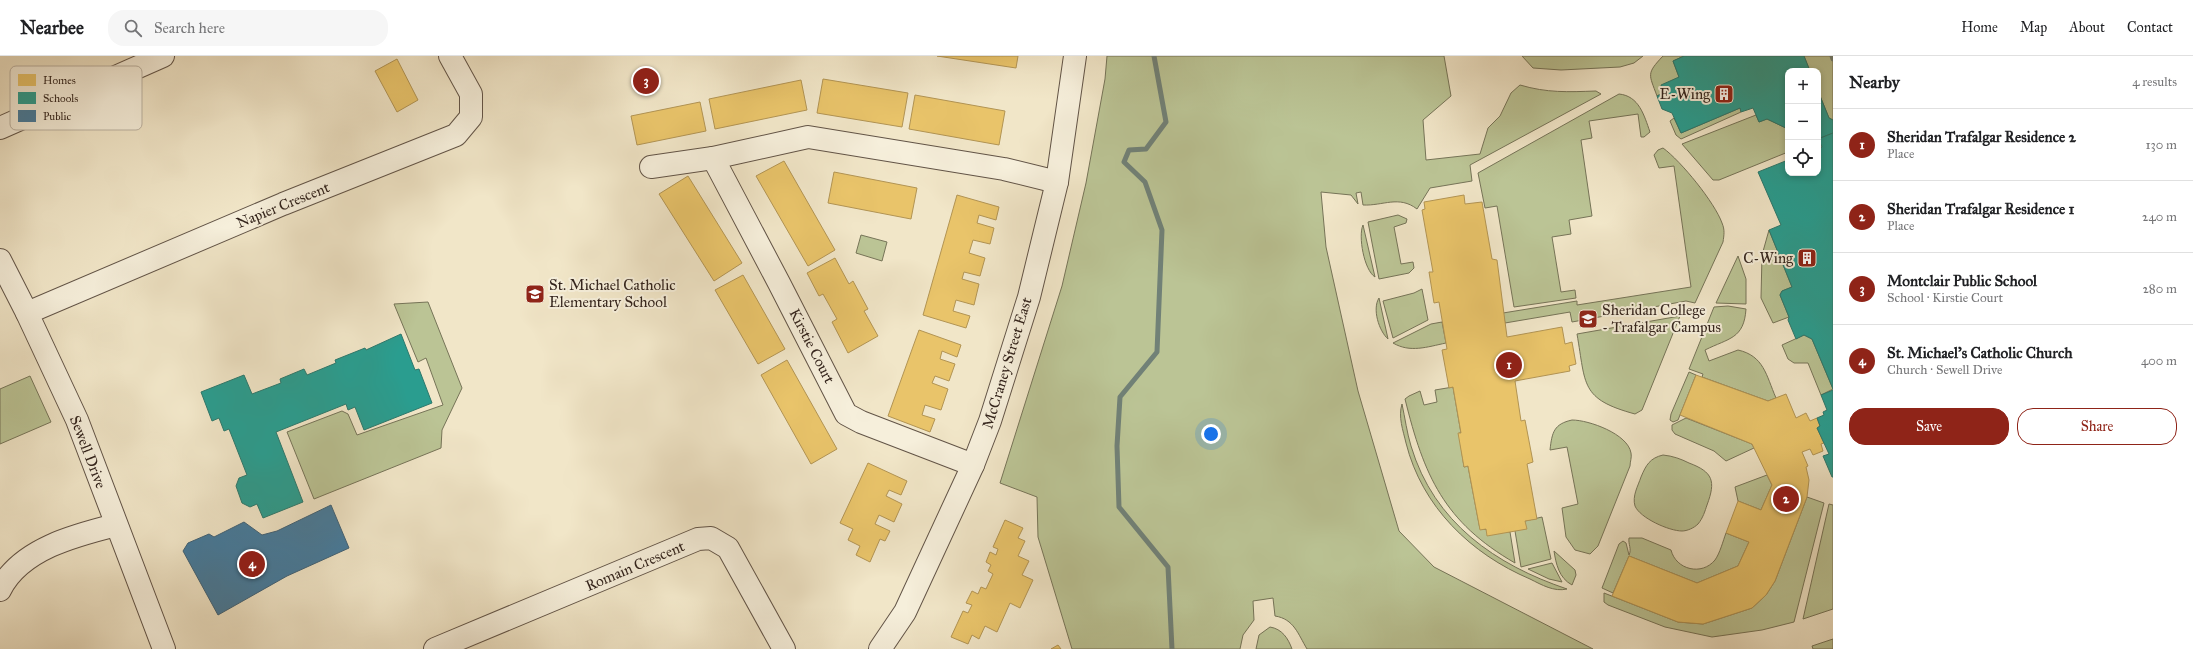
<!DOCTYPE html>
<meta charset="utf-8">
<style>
body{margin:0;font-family:"IM FELL Great Primer",serif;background:#f6f6f6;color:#202124}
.controls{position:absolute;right:12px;top:12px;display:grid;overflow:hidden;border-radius:8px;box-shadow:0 2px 6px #0003}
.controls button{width:36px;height:36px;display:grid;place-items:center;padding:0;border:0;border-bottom:1px solid #e0e0e0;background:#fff;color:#202124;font:20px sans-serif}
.you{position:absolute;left:1211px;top:378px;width:14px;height:14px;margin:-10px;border:3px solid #fff;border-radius:50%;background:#1a73e8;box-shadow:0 0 0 6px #1a73e833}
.badge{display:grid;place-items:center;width:26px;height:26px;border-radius:50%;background:#8f2418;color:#fff;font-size:13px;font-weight:700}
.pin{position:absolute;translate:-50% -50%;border:2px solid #fff;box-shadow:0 1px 4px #0006}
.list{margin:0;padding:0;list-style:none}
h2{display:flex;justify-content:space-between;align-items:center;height:52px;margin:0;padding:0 16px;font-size:17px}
h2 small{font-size:13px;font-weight:400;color:#757577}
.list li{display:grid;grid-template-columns:26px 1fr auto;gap:12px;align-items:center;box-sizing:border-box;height:72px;padding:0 16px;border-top:1px solid #e0e0e0}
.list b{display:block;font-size:15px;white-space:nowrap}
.list p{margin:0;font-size:13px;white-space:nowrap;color:#757577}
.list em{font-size:13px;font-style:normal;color:#757577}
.actions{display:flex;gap:8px;padding:12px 16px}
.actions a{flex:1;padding:9px 0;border:1px solid #8f2418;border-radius:16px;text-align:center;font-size:14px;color:#8f2418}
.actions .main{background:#8f2418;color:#fff}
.icon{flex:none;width:22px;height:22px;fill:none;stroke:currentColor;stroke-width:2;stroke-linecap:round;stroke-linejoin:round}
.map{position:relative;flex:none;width:1833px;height:593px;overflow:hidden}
header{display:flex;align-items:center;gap:24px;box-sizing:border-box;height:56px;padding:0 20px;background:#fff;border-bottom:1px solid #e0e0e0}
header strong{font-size:19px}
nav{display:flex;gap:22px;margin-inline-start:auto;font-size:14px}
.search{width:280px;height:36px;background:#f6f6f6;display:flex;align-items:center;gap:10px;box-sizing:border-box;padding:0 14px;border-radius:16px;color:#757577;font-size:15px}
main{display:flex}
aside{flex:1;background:#fff}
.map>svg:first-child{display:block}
.green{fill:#bbc495;stroke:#767458}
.homes{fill:#e9c46a;stroke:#b29453}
.schools{fill:#2a9d8f;stroke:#2c786c}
.public{fill:#457b9d;stroke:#3f6176}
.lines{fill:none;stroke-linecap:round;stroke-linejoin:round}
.stream{stroke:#718177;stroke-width:5}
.minor-casing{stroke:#625447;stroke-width:24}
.minor{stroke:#f6efdb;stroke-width:22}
.labels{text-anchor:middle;stroke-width:4;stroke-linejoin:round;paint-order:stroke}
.poi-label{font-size:15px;fill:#32231c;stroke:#f6efdb;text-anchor:end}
.street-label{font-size:15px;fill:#32231c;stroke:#f6efdb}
.key{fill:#f6efdb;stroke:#bbb2a2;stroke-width:1}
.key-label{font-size:11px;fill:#32231c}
</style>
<header>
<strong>Nearbee</strong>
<div class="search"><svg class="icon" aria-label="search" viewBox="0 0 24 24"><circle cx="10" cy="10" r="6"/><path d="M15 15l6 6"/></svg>Search here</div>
<nav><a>Home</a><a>Map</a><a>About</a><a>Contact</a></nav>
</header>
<main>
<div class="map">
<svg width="1833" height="593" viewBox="0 0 1833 593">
<rect width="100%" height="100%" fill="#f1e6c8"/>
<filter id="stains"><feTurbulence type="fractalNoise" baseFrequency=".005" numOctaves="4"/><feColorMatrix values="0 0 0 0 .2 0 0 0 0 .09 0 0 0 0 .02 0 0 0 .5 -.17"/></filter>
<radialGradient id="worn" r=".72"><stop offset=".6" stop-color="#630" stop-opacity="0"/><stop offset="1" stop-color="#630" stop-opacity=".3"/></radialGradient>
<g class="green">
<path d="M1107,0H1444L1451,40L1423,64L1426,104L1480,98L1488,72L1500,60L1511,37L1520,29C1547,37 1568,36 1596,35L1601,38L1470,109L1472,125L1430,132L1417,153C1399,139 1383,150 1363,149L1361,136L1356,137L1358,148L1351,139L1321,136L1326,191L1358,335L1399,475L1434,511L1593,593H1307C1298,578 1294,563 1275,560L1273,542L1253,545L1254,564L1243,579L1240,593H1072L1038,481L1037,441L1000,427L1062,230L1086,127L1105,23Z"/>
<path d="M1522,0H1643L1634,7L1620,11L1561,14L1533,12Z"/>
<path d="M1663,0H1684L1673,5L1679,21L1663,37L1657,40C1649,18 1646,18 1663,0Z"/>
<path d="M1804,0H1833V64L1829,62L1818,35V15H1810Z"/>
<path d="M1619,38C1639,40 1644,59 1650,76L1644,81H1641L1638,58L1589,65L1592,82L1581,84L1592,160L1569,164L1571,178L1552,181L1561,236L1575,234L1576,242L1514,251L1497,150L1485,152L1478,117Z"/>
<path d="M1740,52L1741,56L1681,83L1676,79L1670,65L1674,62L1681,77Z"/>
<path d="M1756,59L1759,66L1767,63L1788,73V96L1719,124H1713L1682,88Z"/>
<path d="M1663,92C1681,105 1715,147 1722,167C1725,174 1724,179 1723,186L1695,247L1686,245L1572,266L1570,256L1505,267L1503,257L1577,245V249L1691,231L1674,110L1659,112L1654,99L1658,94Z"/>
<path d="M1398,159L1407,163L1406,167L1394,171L1401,208L1413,206L1414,212L1409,217L1379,223L1368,166Z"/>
<path d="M1363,169L1375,221C1364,214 1358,180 1363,169Z"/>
<path d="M1769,174L1792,231L1782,235L1780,239L1789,261L1773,267L1761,242L1762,199Z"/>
<path d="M861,179L887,186L882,205L856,197Z"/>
<path d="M1738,200L1746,223V248L1716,247Z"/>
<path d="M1422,233L1428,264L1393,282L1383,245L1414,237Z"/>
<path d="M1379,242L1388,283C1379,275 1372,253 1379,242Z"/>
<path d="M428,246L462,332L442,374L441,392L314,443L287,376L342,355L348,358L357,379L443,349L426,302L418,306L394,248Z"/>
<path d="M1728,250L1746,253C1744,283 1729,282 1705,294L1709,305L1738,294C1764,300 1766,319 1776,342L1768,345L1702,321L1703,318L1689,313L1714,251Z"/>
<path d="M1680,260L1642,354L1635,358C1580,343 1586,329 1577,278Z"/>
<path d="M1442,266L1446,287C1427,291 1410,297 1393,287L1431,268Z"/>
<path d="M1804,279L1812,283L1833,333L1821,339L1808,307H1794L1788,303L1782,289Z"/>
<path d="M1689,316L1696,319L1678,364L1673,366L1670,364L1671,358Z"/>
<path d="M30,320L51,366L0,388V333Z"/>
<path d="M1453,331L1461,377H1459L1464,411L1468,410L1480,473L1510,476L1515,507C1444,466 1424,420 1405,343L1409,340L1420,335L1424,349L1437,346L1435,334Z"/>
<path d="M1402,348C1405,362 1407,377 1411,390C1434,467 1496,509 1567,533C1554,536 1542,529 1530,523C1471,498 1422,451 1406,387C1403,374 1398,361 1402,348Z"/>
<path d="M1686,362L1752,388L1754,392L1726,405L1714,395L1675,378L1672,374V369Z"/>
<path d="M1572,364C1589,364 1628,378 1631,397C1632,401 1630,406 1630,410L1598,490L1590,498L1575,494L1566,481L1562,452L1578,448L1567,391L1550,394C1552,376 1554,368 1572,364Z"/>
<path d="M1663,399C1673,400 1681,403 1689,407C1713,416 1716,425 1707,449C1705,455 1703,462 1698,468C1694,472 1687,475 1682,475C1669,475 1640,462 1635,450C1632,440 1638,430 1641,421C1646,409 1650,402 1663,399Z"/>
<path d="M1767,419L1772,429L1761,454L1738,445L1735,431Z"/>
<path d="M1807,441L1824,447L1794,566L1762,574L1712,581L1665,571L1608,549L1604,546V537L1678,566L1703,568L1752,552L1766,539L1775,525Z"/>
<path d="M1829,448L1833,449V553L1803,563Z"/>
<path d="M1542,461L1551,503L1521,511L1515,475L1525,465Z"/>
<path d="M1726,477L1749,486L1738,510L1697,527L1629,500L1613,537L1602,532L1619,488L1623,485L1626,487L1629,499C1632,493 1628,488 1629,482H1642L1671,494C1676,514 1702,520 1715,504C1720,497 1723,485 1726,477Z"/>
<path d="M1554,495L1575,514L1576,519L1572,529C1559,522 1556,508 1554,495Z"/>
<path d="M1552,507L1562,526L1549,523L1528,513Z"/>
<path d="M1270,571C1282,573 1288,582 1292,593H1256L1259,579Z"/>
<path d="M1833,583V593H1813L1812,590Z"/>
</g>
<g class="homes">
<path d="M937,0H1018L1016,12Z"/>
<path d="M397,3L418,44L397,56L375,15Z"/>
<path d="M823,23L908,37L902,71L817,57Z"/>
<path d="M801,24L807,54L715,73L709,43Z"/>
<path d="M915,39L1005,55L999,89L909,73Z"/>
<path d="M700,46L706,75L637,89L631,60Z"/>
<path d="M784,105L835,194L808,210L756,120Z"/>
<path d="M834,116L917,132L911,163L828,147Z"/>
<path d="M688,120L742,207L714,225L659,138Z"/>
<path d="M957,139L999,151L996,164L979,159L977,167L994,172L990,188L973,184L969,197L985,202L980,220L964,216L962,223L979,228L974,249L956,244L953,255L970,260L966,272L923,259Z"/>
<path d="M1464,139L1465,148L1482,146L1492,203L1497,204L1507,281L1562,271L1565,288L1572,286L1576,308L1569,310L1570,315L1515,325L1521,365L1525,364L1533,406L1527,408L1537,463L1525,465L1527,473L1487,480L1486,473L1480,474L1468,410L1464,411L1458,377H1461L1453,331L1449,332L1442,294L1447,293L1439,246L1434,247L1429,216H1433L1422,154L1425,153L1424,146Z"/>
<path d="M835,202L849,228L853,225L868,253L864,255L878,280L848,297L832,266L837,263L823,238L819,240L807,217Z"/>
<path d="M743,219L785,293L758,308L715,234Z"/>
<path d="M919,274L961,289L957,301L942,295L940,303L955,308L949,325L935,320L932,327L948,333L941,354L925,349L922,359L935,363L930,376L888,360Z"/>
<path d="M787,304L837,393L811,408L761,319Z"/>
<path d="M1696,319L1768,345L1786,338L1796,362L1806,357L1810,365L1817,362L1820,370L1817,372L1824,387L1821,388L1823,395L1813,399L1810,393L1802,396L1808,410L1806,411L1809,424L1807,441L1775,525L1766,539L1752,552L1703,568L1678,566L1612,540L1629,500L1697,527L1738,510L1749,486L1726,477L1738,445L1761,454L1772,429L1752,388L1680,359Z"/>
<path d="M868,407L907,425L901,439L889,434L886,440L902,448L894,466L879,459L875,468L890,475L885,485L880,483L870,506L856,499L860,490L848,484L853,473L840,467Z"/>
<path d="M1005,464L1023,472L1018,482L1025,485L1018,500L1029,505L1022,519L1033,524L1020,552L1010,547L997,576L985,570L979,583L972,579L968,588L951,581L963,555L968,557L972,549L966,547L972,535L978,538L981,531L986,533L993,518L988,515L991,509L986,506L990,496L996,499L998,493L993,491Z"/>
<path d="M1058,589L1061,593H1051Z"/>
</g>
<g class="schools">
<path d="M1684,0H1804L1810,15H1788V73L1767,63L1759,66L1753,52L1741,56L1740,52L1681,77L1672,57L1662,53L1657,40L1663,37L1661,29L1679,21L1673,5Z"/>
<path d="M1818,35L1829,62L1833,64V77L1818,83Z"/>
<path d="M1833,77V333L1812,283L1804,279L1796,283L1788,264L1789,261L1780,239L1782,235L1792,231L1769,174L1781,169L1758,116L1788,104V117H1818V93L1822,91L1818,83Z"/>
<path d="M401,278L415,314L419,313L432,347L364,374L355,351L348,354L346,348L276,376L303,446L263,462L257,448L250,451L242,447L236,430L239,422L247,419L229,373L224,375L219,362L212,365L201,336L244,319L252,338L281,327L280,323L304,313L307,319L336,307L335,304L365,292L366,294Z"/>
<path d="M1833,334V421H1832L1823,400L1829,398L1817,372L1820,370L1817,362L1824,359L1823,356L1827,354L1821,339Z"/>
</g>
<path class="public" d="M331,449L349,492L287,520L218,559L183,495L188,487L209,478L214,481L244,466L262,479L277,475Z"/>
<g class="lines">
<g class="stream">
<path d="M1154,0L1166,66L1146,93L1129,94L1124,106L1145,126L1162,174L1157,296L1120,341L1117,390L1119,451L1168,511L1172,593"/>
<path d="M1832,0L1833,3"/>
</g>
<g class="minor-casing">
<g id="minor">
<path d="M0,72L163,0"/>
<path d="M651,111L713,102"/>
<path d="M0,204L27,257L77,364L164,593"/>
<path d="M27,257L283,148L456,79L471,61V38L450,0"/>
<path d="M973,409L861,366L846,358L779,227L713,102L808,81L1004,113L1057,126"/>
<path d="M0,534C20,493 76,479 116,469"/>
<path d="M435,593L698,483L711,482L728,492L784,593"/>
<path d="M880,593L905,556L973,409L990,365L1029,241L1057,126L1075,0"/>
</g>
</g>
<use href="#minor" class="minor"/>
</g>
<defs>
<g id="building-square" transform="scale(1)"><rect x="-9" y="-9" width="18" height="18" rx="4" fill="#8f2418" stroke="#f6efdb"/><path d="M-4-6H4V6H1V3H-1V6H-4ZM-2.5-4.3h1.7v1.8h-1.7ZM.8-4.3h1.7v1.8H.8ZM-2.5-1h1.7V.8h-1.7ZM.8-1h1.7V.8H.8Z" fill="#fff"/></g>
<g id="school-square" transform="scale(1)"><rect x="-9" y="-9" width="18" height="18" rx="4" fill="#8f2418" stroke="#f6efdb"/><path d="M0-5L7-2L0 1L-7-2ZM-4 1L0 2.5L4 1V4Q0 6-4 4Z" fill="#fff"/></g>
<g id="university-square" transform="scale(1)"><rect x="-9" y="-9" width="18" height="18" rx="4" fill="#8f2418" stroke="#f6efdb"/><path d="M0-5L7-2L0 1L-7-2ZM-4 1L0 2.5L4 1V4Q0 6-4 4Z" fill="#fff"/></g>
</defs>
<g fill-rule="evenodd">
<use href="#building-square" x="1724" y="38"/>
<use href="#building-square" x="1807" y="202"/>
<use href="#school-square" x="535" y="238"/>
<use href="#university-square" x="1588" y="263"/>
</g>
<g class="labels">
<g class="poi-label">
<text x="1710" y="43">E-Wing</text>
<text x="1793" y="207">C-Wing</text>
<text x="549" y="234" text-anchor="start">St. Michael Catholic<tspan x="549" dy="17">Elementary School</tspan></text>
<text x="1602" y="259" text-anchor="start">Sheridan College<tspan x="1602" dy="17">- Trafalgar Campus</tspan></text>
</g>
<g class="street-label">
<text transform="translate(283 149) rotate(-22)" y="5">Napier Crescent</text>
<text transform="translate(812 290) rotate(63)" y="5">Kirstie Court</text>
<text transform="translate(1007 307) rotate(-73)" y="5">McCraney Street East</text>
<text transform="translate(88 396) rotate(69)" y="5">Sewell Drive</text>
<text transform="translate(635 510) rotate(-23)" y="5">Romain Crescent</text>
</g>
</g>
<rect x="10" y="10" width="132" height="64" rx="6" class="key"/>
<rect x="18" y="18" width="18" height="12" fill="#e9c46a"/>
<rect x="18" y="36" width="18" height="12" fill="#2a9d8f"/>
<rect x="18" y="54" width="18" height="12" fill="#457b9d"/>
<g class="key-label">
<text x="43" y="28">Homes</text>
<text x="43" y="46">Schools</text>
<text x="43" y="64">Public</text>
</g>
<rect width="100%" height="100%" filter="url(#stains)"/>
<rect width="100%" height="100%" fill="url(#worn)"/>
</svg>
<div class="controls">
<button>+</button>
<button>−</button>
<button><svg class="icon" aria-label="locate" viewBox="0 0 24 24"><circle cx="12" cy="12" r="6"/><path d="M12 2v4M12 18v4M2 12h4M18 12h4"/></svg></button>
</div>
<div class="you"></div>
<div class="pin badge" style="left:1509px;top:309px">1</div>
<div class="pin badge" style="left:1786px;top:443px">2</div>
<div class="pin badge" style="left:646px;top:25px">3</div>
<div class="pin badge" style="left:252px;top:508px">4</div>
</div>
<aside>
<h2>Nearby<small>4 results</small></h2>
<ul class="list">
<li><span class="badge">1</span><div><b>Sheridan Trafalgar Residence 2</b><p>Place</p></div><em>130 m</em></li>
<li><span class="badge">2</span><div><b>Sheridan Trafalgar Residence 1</b><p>Place</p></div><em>240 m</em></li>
<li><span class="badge">3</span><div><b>Montclair Public School</b><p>School · Kirstie Court</p></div><em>280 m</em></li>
<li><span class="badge">4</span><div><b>St. Michael's Catholic Church</b><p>Church · Sewell Drive</p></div><em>400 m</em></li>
</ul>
<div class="actions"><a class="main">Save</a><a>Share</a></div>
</aside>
</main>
